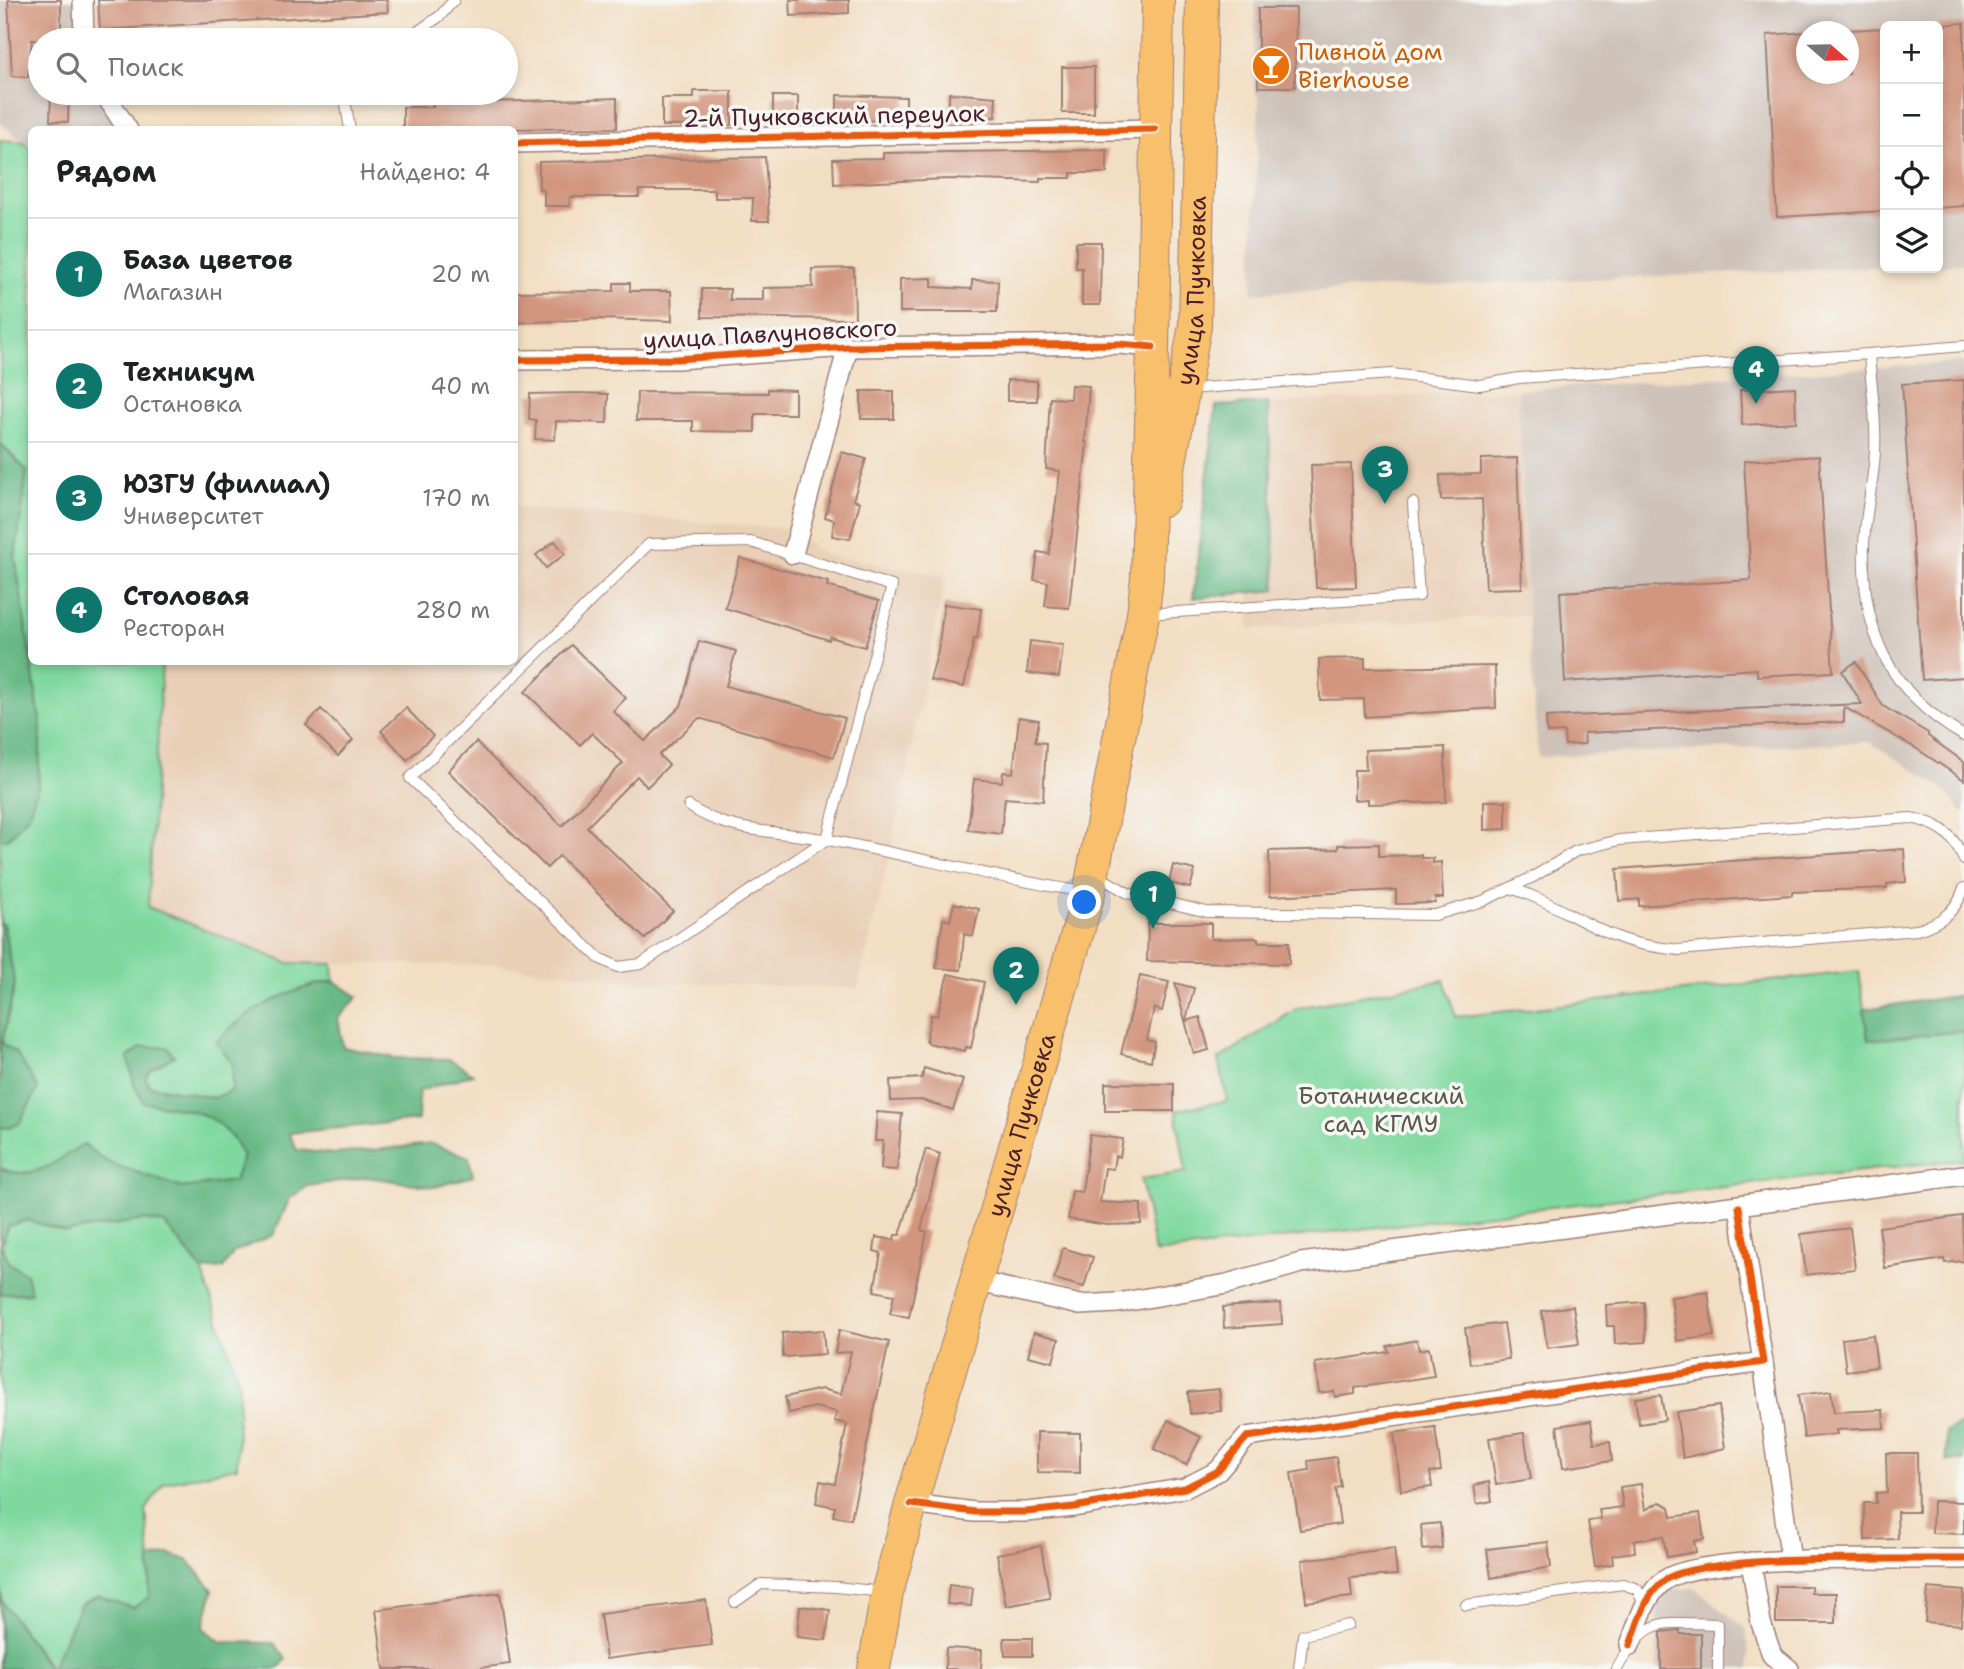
<!DOCTYPE html>
<html lang="ru">
<meta charset="utf-8">
<style>
body{margin:0;font-family:"Shantell Sans",sans-serif;background:#f6f6f6;color:#202124}
.controls{position:absolute;right:21px;top:21px;display:grid;overflow:hidden;border-radius:10px;box-shadow:0 4px 10px #0003}
.controls button{width:63px;height:63px;display:grid;place-items:center;padding:0;border:0;border-bottom:2px solid #e0e0e0;background:#fff;color:#202124;font:35px sans-serif}
.compass{position:absolute;left:1796px;top:21px;width:63px;height:63px;border-radius:50%;background:#fff;box-shadow:0 4px 10px #0003;rotate:110deg}
.you{position:absolute;left:1085px;top:903px;width:24px;height:24px;margin:-18px;border:5px solid #fff;border-radius:50%;background:#1a73e8;box-shadow:0 0 0 10px #1a73e833}
.badge{display:grid;place-items:center;width:46px;height:46px;border-radius:50%;background:#0f766e;color:#fff;font-size:23px;font-weight:700}
.pin{position:absolute;translate:-50% -58px;filter:drop-shadow(0 2px 4px #0008)}
.pin::after{content:'';position:absolute;top:37px;width:24px;height:21px;background:inherit;clip-path:polygon(0 0,100% 0,50% 100%)}
.list{margin:0;padding:0;list-style:none}
h2{display:flex;justify-content:space-between;align-items:center;height:91px;margin:0;padding:0 28px;font-size:30px}
h2 small{font-size:23px;font-weight:400;color:#757577}
.list li{display:grid;grid-template-columns:46px 1fr auto;gap:21px;align-items:center;box-sizing:border-box;height:112px;padding:0 28px;border-top:2px solid #e0e0e0}
.list b{display:block;font-size:26px;white-space:nowrap}
.list p{margin:0;font-size:23px;white-space:nowrap;color:#757577}
.list em{font-size:23px;font-style:normal;color:#757577}
.icon{flex:none;width:38px;height:38px;fill:none;stroke:currentColor;stroke-width:2;stroke-linecap:round;stroke-linejoin:round}
.map{position:relative;flex:none;width:1964px;height:1669px;overflow:hidden}
.search{position:absolute;background:#fff;box-shadow:0 4px 10px #0003;left:28px;top:28px;width:490px;height:77px;display:flex;align-items:center;gap:18px;box-sizing:border-box;padding:0 24px;border-radius:38px;color:#757577;font-size:26px}
.panel{position:absolute;background:#fff;box-shadow:0 4px 10px #0003;left:28px;top:126px;width:490px;height:539px;border-radius:10px}
.map>svg:first-child{display:block}
.built{fill:#e9cfb6}
.industrial{fill:#cec2b9;fill-rule:evenodd}
.green{fill:#7fd99f;stroke:#647c65;stroke-width:2}
.forest{fill:#67b986;stroke:#586c58;stroke-width:2}
.building{fill:#d2957e}
.lines{fill:none;stroke-linecap:round;stroke-linejoin:round}
.lane-casing{stroke:#9e7e76;stroke-width:12}
.street-casing{stroke:#9e7e76;stroke-width:22}
.primary-casing{stroke:#9e7e76;stroke-width:34}
.lane{stroke:#fff;stroke-width:10}
.street{stroke:#fff;stroke-width:19}
.primary{stroke:#f8bf6c;stroke-width:32}
.cycleway-casing{stroke:#f6f6f2;stroke-width:11}
.cycleway{stroke:#e8590c;stroke-width:7}
.labels{text-anchor:middle;stroke-width:7;stroke-linejoin:round;paint-order:stroke}
.food-label{font-size:24px;fill:#c56008;stroke:#f6f6f2;text-anchor:start}
.street-label{font-size:24px;fill:#4a1f2b;stroke:#f6f6f2}
.park-label{font-size:24px;fill:#5a574e;stroke:#f6f6f2}
</style>
<div class="map">
<svg width="1964" height="1669" viewBox="0 0 1964 1669">
<rect width="100%" height="100%" fill="#f6f6f2"/>
<filter id="ink" filterUnits="userSpaceOnUse"><feTurbulence type="fractalNoise" baseFrequency=".0143" numOctaves="2"/><feDisplacementMap in="SourceGraphic" scale="14" xChannelSelector="R" yChannelSelector="G"/><feConvolveMatrix kernelMatrix="1 2 1 2 8 2 1 2 1" color-interpolation-filters="sRGB"/></filter>
<filter id="wash" filterUnits="userSpaceOnUse"><feTurbulence type="fractalNoise" baseFrequency=".00686" numOctaves="4" result="noise"/><feDisplacementMap in="SourceGraphic" scale="28" xChannelSelector="R" yChannelSelector="G"/><feGaussianBlur stdDeviation="1.57" result="paint"/><feColorMatrix in="noise" values="0 0 0 0 0 0 0 0 0 0 0 0 0 0 0 0 0 1.4 0 .05"/><feComposite in="paint" operator="in"/></filter>
<g filter="url(#wash)">
<rect width="100%" height="100%" fill="#f2dec2"/>
<g class="built">
<path d="M1518,390L1528,615L1249,629L1245,405Z"/>
<path d="M515,507L788,529L824,555L946,576L890,853L858,988L643,982L496,965L288,963L148,907L162,662H514Z"/>
</g>
<g class="industrial">
<path d="M0,0H80V40H40V93H98L120,129L32,130L31,143L23,142L0,122Z"/>
<path d="M1255,0H1964V264L1938,265V26H1885V267L1252,293L1259,101L1254,87ZM1806,32H1848V74H1806Z"/>
<path d="M1964,362V814L1944,789L1870,742L1538,757L1527,603L1518,390Z"/>
<path d="M1694,1588L1746,1629L1750,1669H1657V1591Z"/>
</g>
<g class="green">
<path d="M0,140L23,142L31,148L32,662H162L148,907L288,963L333,964L334,981L307,986L233,1064L232,1091L215,1098L150,1087L145,1078L151,1070L174,1056L142,1047L143,1102C190,1111 219,1108 243,1156L234,1181L182,1188L107,1162L83,1144C57,1161 33,1183 0,1168V1129L19,1124L17,1054L2,1043L15,983L3,924L0,922V839H8L38,787L41,727L15,557L27,471L0,443Z"/>
<path d="M1859,971L1868,1040L1964,1031V1159L1155,1253L1141,1179L1186,1172L1176,1110L1227,1101L1219,1059L1298,1008L1444,980L1456,1017Z"/>
<path d="M27,1219L65,1232L145,1220L165,1224L202,1270L239,1382L237,1467L164,1483L146,1510L150,1559L149,1597L133,1608L98,1596L81,1604L51,1669L2,1601L0,1581V1294L30,1293L26,1274L9,1263L1,1245L8,1226Z"/>
</g>
<g class="forest">
<path d="M1268,403L1276,590L1193,598L1216,406Z"/>
<path d="M0,443L27,471L15,557L41,727L38,787L28,816L8,839H0Z"/>
<path d="M0,922L3,924L15,983L2,1043L17,1054L38,1088L19,1124L0,1129Z"/>
<path d="M334,981L358,997L338,1018L343,1047L395,1058L449,1059L473,1074L419,1091L418,1120L289,1133L297,1150L335,1154L432,1144L469,1157L473,1176L435,1187L367,1177L308,1186L290,1198L273,1235L234,1252L223,1268L202,1270L165,1224L145,1220L65,1232L27,1220L8,1226L1,1245L9,1263L26,1274L31,1293L0,1294V1168C33,1183 57,1161 83,1144L107,1162L182,1188L234,1181L243,1156C220,1108 190,1111 143,1102L134,1085L128,1057L142,1047H167L174,1056L151,1070L145,1078L150,1086L215,1098L232,1090L233,1064L216,1042C245,1010 291,988 334,981Z"/>
<path d="M1964,995V1031L1868,1040L1864,1009Z"/>
<path d="M1964,1422V1461H1947L1946,1432Z"/>
<path d="M169,1554L188,1560L213,1590L203,1628L221,1642L274,1643L286,1659L278,1669H51L81,1604L98,1596L133,1608L149,1597L150,1559Z"/>
<path d="M0,1581L2,1601L49,1669H0Z"/>
</g>
<g id="blocks">
<g class="building">
<path d="M8,0H61V40H32L28,77L12,76Z"/>
<path d="M98,0H387L388,12L100,30Z"/>
<path d="M790,0H849V13L791,16Z"/>
<path d="M1258,8H1296L1295,87H1258Z"/>
<path d="M1964,23V206L1938,208V25Z"/>
<path d="M1885,28V211L1777,217L1767,35L1807,32V74H1849V30Z"/>
<rect x="1062" y="67" width="32" height="46"/>
<path d="M694,91H732V125L662,126V98H694Z"/>
<path d="M51,93H69L68,122L50,121Z"/>
<path d="M433,93H457V103L617,98V128L403,130V107H433Z"/>
<path d="M949,93L996,97L995,117L949,119Z"/>
<path d="M837,95L906,97V121L837,120Z"/>
<rect x="773" y="96" width="25" height="25"/>
<path d="M1107,150V173H1071V178H1040V182L948,179L834,184L833,159L883,158V153Z"/>
<path d="M765,157L769,221H752L753,198H715V190H639V197H570V206H544V190L539,189V162Z"/>
<path d="M1076,242H1101L1100,305H1082V268H1076Z"/>
<path d="M854,268L855,319L702,317V289H730V300H763V288L813,287L812,269Z"/>
<path d="M932,278V287L972,289V280L998,281L997,312H900V279Z"/>
<path d="M614,283H630V291H671L672,321L596,319L514,323V292L614,291Z"/>
<path d="M1007,380L1037,381V401H1007Z"/>
<path d="M1964,380V677L1922,680L1902,384Z"/>
<path d="M1071,385L1089,386L1085,442L1087,443L1069,608L1045,606L1048,582L1034,580L1038,552L1049,554L1060,471L1046,469L1050,398L1070,399Z"/>
<path d="M1795,387L1796,422L1742,425L1740,390Z"/>
<path d="M768,389L795,390V414H755V432L693,431V421H636L637,392L768,393Z"/>
<rect x="861" y="391" width="33" height="28"/>
<path d="M578,393L608,394L607,423L556,421L555,440L535,439L536,420L529,419L530,394Z"/>
<path d="M842,452L866,459L853,500L860,502L850,539L832,536L834,520L825,517Z"/>
<path d="M1819,456L1833,672L1757,676V669L1565,682L1560,592L1751,580L1744,461Z"/>
<path d="M1517,458L1522,588L1486,589L1482,499L1441,500L1440,475L1481,474V459Z"/>
<path d="M1351,464L1356,587L1316,588L1311,465Z"/>
<path d="M555,541L565,554L546,568L536,555Z"/>
<path d="M740,558L828,582L827,586L879,601L865,647L830,637L829,640L725,608Z"/>
<path d="M944,604L981,609L977,639H974L964,687L930,680L938,651Z"/>
<path d="M699,641L736,651L726,686L845,718L834,757L699,718L659,755L669,765L647,787L637,776L587,827L673,911L645,939L559,856L547,868L448,771L476,742L562,826L623,763L592,733L580,745L525,692L571,645L626,698L613,711L645,741L681,706Z"/>
<path d="M1030,641L1063,645L1059,677L1027,673Z"/>
<path d="M1365,658V668L1495,666L1496,708L1365,717L1364,699L1320,700L1319,659Z"/>
<path d="M1856,662L1883,706L1928,733V736L1964,762V780L1917,749L1844,707V722L1584,733L1585,744L1565,745L1564,732L1547,733L1546,717L1862,704L1842,671Z"/>
<path d="M406,708L433,736L407,760L381,731Z"/>
<path d="M321,709L353,740L338,756L306,725Z"/>
<path d="M1019,717L1039,720L1035,742L1046,743L1043,801L1005,798L1001,834L968,830L974,779L1002,782L1003,772L1013,773Z"/>
<path d="M1445,747L1446,802L1368,804V799L1354,800V770H1366L1365,750Z"/>
<path d="M1484,801H1506V829L1484,830Z"/>
<path d="M1379,844V856L1421,855V858H1433V863L1441,862L1443,898H1435V903L1396,904V890L1270,896L1269,851L1338,849V845Z"/>
<path d="M1904,849L1906,882L1887,884V888L1792,892V895L1639,906V899L1619,901L1617,869Z"/>
<path d="M1173,865L1195,870L1190,888L1169,883Z"/>
<path d="M954,903L979,909L973,936L964,934L961,970L936,968L943,919L950,921Z"/>
<path d="M1148,923H1211V939L1258,938V942H1289V964L1147,961Z"/>
<path d="M948,974L984,982L971,1048L966,1047L965,1051L928,1043L926,1039L931,1015L937,1016Z"/>
<path d="M1140,976L1169,982L1162,1011L1154,1008L1147,1040L1155,1042L1151,1061L1121,1054Z"/>
<path d="M1175,983L1194,988L1186,1021L1200,1017L1209,1050L1194,1054Z"/>
<path d="M924,1068L963,1080L953,1110L922,1100L891,1101L890,1080L922,1078Z"/>
<path d="M1105,1083L1174,1084V1111H1105Z"/>
<path d="M877,1112L902,1114L897,1170L881,1169L883,1141H875Z"/>
<path d="M1090,1135L1123,1139L1120,1157L1115,1156L1113,1169L1105,1168L1100,1202L1141,1204V1224L1107,1225L1068,1219L1072,1191L1082,1192Z"/>
<path d="M926,1149L940,1154L921,1230L927,1232L909,1317L890,1314L894,1295L874,1291L881,1253L874,1251L876,1237L894,1240L895,1235H900Z"/>
<path d="M1962,1216L1964,1261L1945,1263L1944,1259L1885,1268L1879,1227Z"/>
<path d="M1850,1228L1855,1269L1806,1275L1801,1234Z"/>
<path d="M1063,1248L1093,1257L1084,1287L1054,1279Z"/>
<path d="M1708,1292L1714,1336L1677,1341L1671,1297Z"/>
<path d="M1644,1302L1646,1342L1615,1344L1614,1326H1607L1606,1305Z"/>
<path d="M1281,1303L1282,1324L1224,1328L1223,1307Z"/>
<path d="M1573,1306L1579,1344L1547,1348L1542,1311Z"/>
<path d="M1504,1323L1509,1359L1470,1364L1465,1328Z"/>
<path d="M823,1330L825,1354L783,1357L782,1333Z"/>
<path d="M839,1330L889,1342L851,1519L833,1516L835,1507L816,1503L820,1481L835,1484L847,1424L834,1421L837,1412L815,1407L789,1413L785,1397L822,1389L841,1394L851,1352L835,1353Z"/>
<path d="M1034,1332L1059,1339L1053,1362L1028,1356Z"/>
<path d="M1873,1335L1877,1367L1846,1371L1842,1339Z"/>
<path d="M1417,1340L1419,1350L1429,1348L1434,1376L1355,1388V1394L1335,1397L1334,1391L1319,1393L1315,1363L1389,1352L1387,1346Z"/>
<path d="M1219,1389L1221,1411L1190,1414L1188,1392Z"/>
<path d="M1831,1391L1834,1412L1883,1410L1884,1428L1836,1430L1837,1434L1804,1438L1798,1395Z"/>
<path d="M1661,1395L1665,1420L1639,1424L1635,1398Z"/>
<path d="M1719,1406L1725,1448L1683,1458L1676,1412Z"/>
<path d="M1168,1420L1201,1437L1186,1465L1154,1449Z"/>
<path d="M1591,1421L1594,1444L1610,1442L1612,1461L1563,1468L1557,1426Z"/>
<path d="M1435,1427L1441,1471L1430,1472L1432,1487L1401,1491L1394,1433Z"/>
<path d="M1037,1432L1080,1433V1473L1037,1472Z"/>
<path d="M1524,1433L1531,1479L1496,1485L1489,1438Z"/>
<path d="M1886,1453H1917L1918,1512H1897L1898,1539L1865,1540L1864,1503H1876V1493L1887,1492Z"/>
<path d="M1336,1457L1341,1487L1335,1488L1340,1524L1300,1530L1291,1473L1309,1470L1308,1461Z"/>
<path d="M1489,1482L1492,1501L1477,1504L1474,1485Z"/>
<path d="M1641,1484L1645,1510L1660,1502L1670,1507L1672,1517L1700,1513L1704,1539L1694,1541L1696,1552L1667,1557L1663,1536L1634,1541L1635,1552L1612,1555L1613,1564L1595,1567L1588,1521L1601,1519L1599,1510L1623,1507L1620,1487Z"/>
<path d="M1933,1501L1964,1502V1534L1932,1533Z"/>
<path d="M1440,1523L1442,1548L1423,1550L1421,1525Z"/>
<path d="M1548,1542L1551,1567L1491,1578L1487,1549Z"/>
<path d="M1041,1546L1050,1598L1006,1606L997,1554Z"/>
<path d="M1394,1548L1397,1575L1350,1578L1352,1597L1306,1602L1302,1560Z"/>
<path d="M949,1585L973,1588L971,1606L947,1604Z"/>
<path d="M1776,1586H1811V1593H1836V1623H1776Z"/>
<path d="M1928,1588L1964,1591L1961,1625L1925,1622Z"/>
<path d="M500,1593L510,1664L472,1669H384L376,1610Z"/>
<path d="M706,1600L712,1645L606,1659L600,1614Z"/>
<path d="M800,1606L830,1610L826,1640L797,1637Z"/>
<path d="M1679,1630L1680,1634H1701V1669H1661V1632Z"/>
<path d="M1004,1638H1032V1656H1005Z"/>
<path d="M946,1648L982,1650L981,1669H945Z"/>
</g>
</g>
</g>
<g filter="url(#ink)">
<use href="#blocks" fill-opacity="0" stroke="#9e7e76" stroke-width="2"/>
<g class="lines">
<g class="lane-casing">
<g id="lane">
<path d="M338,40L410,37L440,16L454,0"/>
<path d="M344,93L350,130"/>
<path d="M1869,354L1964,346"/>
<path d="M1188,389L1392,374L1480,385L1519,378L1869,354C1871,385 1877,419 1875,450C1874,482 1865,513 1864,545C1861,631 1888,692 1964,736"/>
<path d="M751,542L892,586L827,839L641,964L618,967L599,958L410,778L649,544Z"/>
<path d="M1146,614L1419,596L1413,503"/>
<path d="M689,806C728,834 783,831 828,840C914,856 999,879 1085,892"/>
<path d="M1098,876L1128,893L1207,912L1435,915L1483,901L1533,877L1576,851L1619,840L1911,818C1938,823 1954,834 1964,860"/>
<path d="M1510,888C1548,899 1578,922 1615,936C1636,945 1657,947 1679,950L1917,930C1940,923 1956,912 1964,888"/>
<path d="M735,1602L761,1584L836,1587L883,1592"/>
<path d="M1466,1605L1623,1584L1637,1589L1645,1606"/>
<path d="M1299,1669L1303,1635L1348,1625"/>
<path d="M1617,1669C1647,1614 1661,1623 1718,1624V1669"/>
</g>
</g>
<g class="street-casing">
<g id="street">
<path d="M83,0L84,40"/>
<path d="M104,93L128,130"/>
<path d="M514,143L1155,129"/>
<path d="M514,360L677,359L848,347L1119,344L1153,347"/>
<path d="M793,554L848,347"/>
<path d="M975,1281L1080,1305L1118,1303L1227,1284L1301,1263L1964,1175"/>
<path d="M1763,1362L1791,1561"/>
<path d="M911,1504L975,1512H1027L1074,1507L1185,1488L1218,1471L1247,1437L1763,1362L1739,1207"/>
<path d="M1751,1562L1761,1623L1772,1655L1789,1669"/>
<path d="M1630,1645C1638,1624 1645,1594 1665,1580C1702,1553 1909,1560 1964,1559"/>
</g>
</g>
<g class="primary-casing">
<g id="primary">
<path id="s1" d="M1163,500L1195,326L1202,0"/>
<path id="s2" d="M874,1669L887,1593L911,1504L1089,893L1143,615L1147,577L1153,347L1158,0"/>
</g>
</g>
<use href="#lane" class="lane"/>
<use href="#street" class="street"/>
<use href="#primary" class="primary"/>
<g class="cycleway-casing">
<g id="cycleway">
<path d="M514,143L1155,129"/>
<path d="M514,360L677,359L848,347L1119,344L1153,347"/>
<path d="M911,1504L975,1512H1027L1074,1507L1185,1488L1218,1471L1247,1437L1763,1362L1739,1207"/>
<path d="M1630,1645C1638,1624 1645,1594 1665,1580C1702,1553 1909,1560 1964,1559"/>
</g>
</g>
<use href="#cycleway" class="cycleway"/>
</g>
</g>
<defs>
<g id="bar-disc" transform="scale(2.0125)"><circle r="9.5" fill="#e8710a" stroke="#f6f6f2"/><path d="M-6-5H6L.8 .8V4.5H3.5V6h-7V4.5H-.8V.8Z" fill="#fff"/></g>
</defs>
<g fill-rule="evenodd">
<use href="#bar-disc" x="1271" y="66"/>
</g>
<g class="labels">
<g class="food-label">
<text x="1298" y="60">Пивной дом<tspan x="1298" dy="28">Bierhouse</tspan></text>
</g>
<g class="street-label">
<text transform="translate(834 116) rotate(-1)" y="8">2-й Пучковский переулок</text>
<text dy="8" stroke="none"><textPath href="#s1" startOffset="212">улица Пучковка</textPath></text>
<text transform="translate(770 334) rotate(-3)" y="8">улица Павлуновского</text>
<text dy="8" stroke="none"><textPath href="#s2" startOffset="564">улица Пучковка</textPath></text>
</g>
<g class="park-label">
<text x="1381" y="1104">Ботанический<tspan x="1381" dy="28">сад КГМУ</tspan></text>
</g>
</g>
</svg>
<div class="controls">
<button>+</button>
<button>−</button>
<button><svg class="icon" aria-label="locate" viewBox="0 0 24 24"><circle cx="12" cy="12" r="6"/><path d="M12 2v4M12 18v4M2 12h4M18 12h4"/></svg></button>
<button><svg class="icon" aria-label="layers" viewBox="0 0 24 24"><path d="M12 4l9 5-9 5-9-5zM3 14l9 5 9-5"/></svg></button>
</div>
<svg class="compass" viewBox="-18 -18 36 36"><path d="M0-13l5 13h-10z" fill="#e53935"/><path d="M0 13l5-13h-10z" fill="#757577"/></svg>
<div class="you"></div>
<div class="pin badge" style="left:1153px;top:929px">1</div>
<div class="pin badge" style="left:1016px;top:1005px">2</div>
<div class="pin badge" style="left:1385px;top:504px">3</div>
<div class="pin badge" style="left:1756px;top:404px">4</div>
<div class="search"><svg class="icon" aria-label="search" viewBox="0 0 24 24"><circle cx="10" cy="10" r="6"/><path d="M15 15l6 6"/></svg>Поиск</div>
<section class="panel">
<h2>Рядом<small>Найдено: 4</small></h2>
<ul class="list">
<li><span class="badge">1</span><div><b>База цветов</b><p>Магазин</p></div><em>20 m</em></li>
<li><span class="badge">2</span><div><b>Техникум</b><p>Остановка</p></div><em>40 m</em></li>
<li><span class="badge">3</span><div><b>ЮЗГУ (филиал)</b><p>Университет</p></div><em>170 m</em></li>
<li><span class="badge">4</span><div><b>Столовая</b><p>Ресторан</p></div><em>280 m</em></li>
</ul>
</section>
</div>
